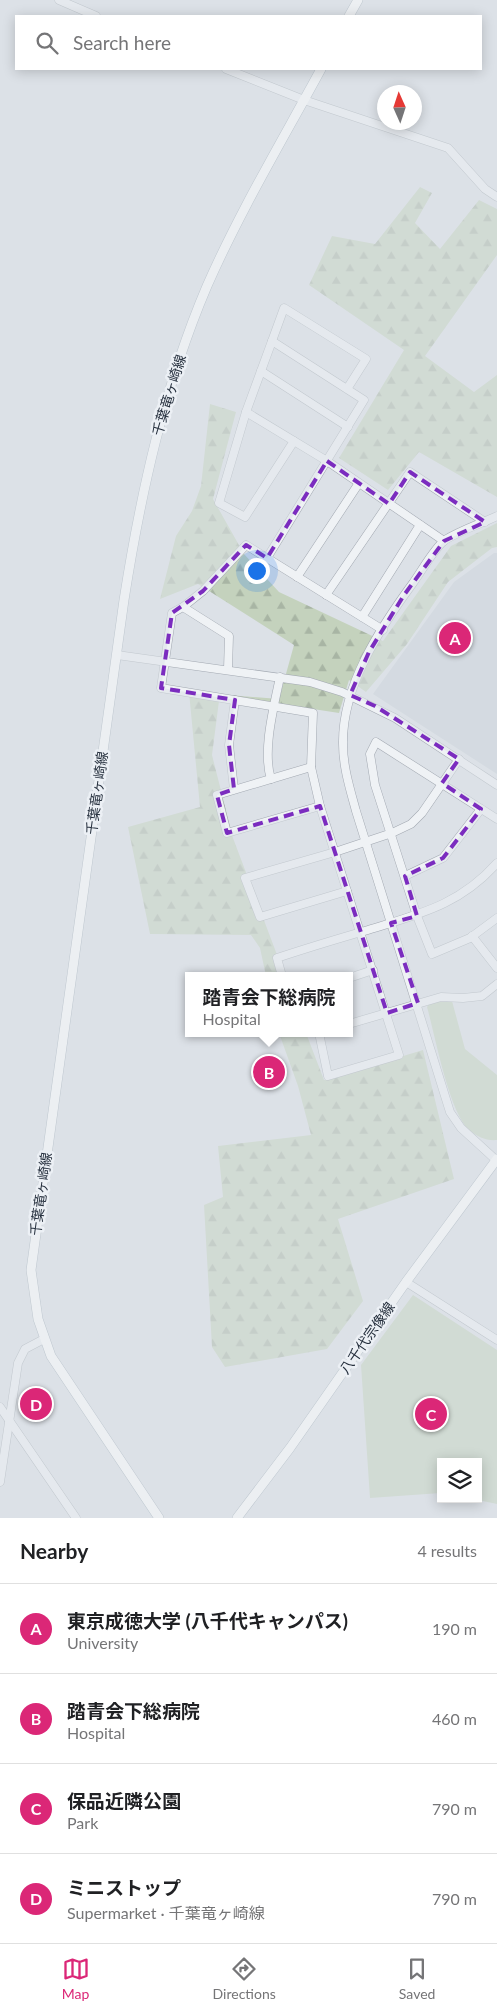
<!DOCTYPE html>
<meta charset="utf-8">
<style>
body{margin:0;font-family:Lato,"Noto Sans JP",sans-serif;background:#f2f2f2;color:#202124}
.controls{position:absolute;right:15px;bottom:15px;display:grid;overflow:hidden;border-radius:0px;box-shadow:0 2px 12px #0003}
.controls button{width:45px;height:45px;display:grid;place-items:center;padding:0;border:0;border-bottom:1px solid #e0e0e0;background:#fff;color:#202124;font:25px sans-serif}
.compass{position:absolute;left:377px;top:85px;width:45px;height:45px;border-radius:50%;background:#fff;box-shadow:0 2px 12px #0003;rotate:357deg}
.you{position:absolute;left:256px;top:570px;width:18px;height:18px;margin:-12px;border:4px solid #fff;border-radius:50%;background:#1a73e8;box-shadow:0 0 0 8px #1a73e833}
.badge{display:grid;place-items:center;width:32px;height:32px;border-radius:50%;background:#db2777;color:#fff;font-size:16px;font-weight:700}
.pin{position:absolute;translate:-50% -50%;border:2px solid #fff;box-shadow:0 1px 5px #0006}
.popup{position:absolute;left:185px;top:972px;width:168px;height:65px;box-sizing:border-box;display:grid;place-content:center;border-radius:0px;background:#fff;filter:drop-shadow(0 1px 4px #0005);font-size:16px;white-space:nowrap;color:#757577}
.popup b{font-size:19px;color:#202124}
.popup::after{content:'';position:absolute;left:50%;top:100%;margin-left:-10px;border:10px solid transparent;border-top-color:#fff}
.list{margin:0;padding:0;list-style:none}
h2{display:flex;justify-content:space-between;align-items:center;height:65px;margin:0;padding:0 20px;font-size:21px}
h2 small{font-size:16px;font-weight:400;color:#757577}
.list li{display:grid;grid-template-columns:32px 1fr auto;gap:15px;align-items:center;box-sizing:border-box;height:90px;padding:0 20px;border-top:1px solid #e0e0e0}
.list b{display:block;font-size:19px;white-space:nowrap}
.list p{margin:0;font-size:16px;white-space:nowrap;color:#757577}
.list em{font-size:16px;font-style:normal;color:#757577}
.icon{flex:none;width:28px;height:28px;fill:none;stroke:currentColor;stroke-width:2;stroke-linecap:round;stroke-linejoin:round}
.map{position:relative;flex:none;width:497px;height:1518px;overflow:hidden}
.search{position:absolute;background:#fff;box-shadow:0 2px 12px #0003;left:15px;right:15px;top:15px;height:55px;display:flex;align-items:center;gap:12px;box-sizing:border-box;padding:0 18px;border-radius:0px;color:#757577;font-size:19px}
.sheet{height:425px;background:#fff}
nav{display:flex;justify-content:space-around;align-items:center;box-sizing:border-box;height:70px;border-top:1px solid #e0e0e0;background:#fff;font-size:14px;color:#757577}
nav a{display:grid;justify-items:center;gap:2px}
nav .on{color:#db2777}
.map>svg:first-child{display:block}
.built{fill:#cad1d9}
.forest{fill:url(#forest-firs)}
.park{fill:#c4d2bd}
.lines{fill:none;stroke-linecap:round;stroke-linejoin:round}
.minor-casing{stroke:#a2a8b1;stroke-width:9}
.major-casing{stroke:#9ba7b3;stroke-width:10}
.minor{stroke:#eff2f5;stroke-width:8}
.major{stroke:#fff;stroke-width:9}
.marked{fill:none;stroke:#7b2cbf;stroke-width:4;stroke-dasharray:10 6;stroke-linejoin:round}
.labels{text-anchor:middle;stroke-width:5;stroke-linejoin:round;paint-order:stroke}
.street-label{font-size:14px;fill:#26303e;stroke:#ecf0f5}
</style>
<div class="map">
<svg width="497" height="1518" viewBox="0 0 497 1518">
<defs>
<pattern id="forest-firs" width="22" height="20" patternUnits="userSpaceOnUse" patternTransform="scale(1.25)"><rect width="22" height="20" fill="#c4d2bd"/><path d="M5 1l3.5 6h-7zM16 11l3.5 6h-7z" fill="#a8b5a4"/></pattern>
</defs>
<rect width="100%" height="100%" fill="#dce1e7"/>
<path class="built" d="M494,553H497V774L373,694L454,582Z"/>
<g class="forest">
<path d="M420,187L432,193L415,223L440,249L479,200L497,209V255L425,356L474,392L497,375V497L419,452L388,490L339,458L404,350L309,285L332,236L375,244Z"/>
<path d="M210,404L236,412L213,499L244,554L279,592L383,641L451,546L497,523V547L492,548L448,582L407,644L366,692L349,680L339,713L287,705L219,701L212,755L233,838L285,976H266L260,948L251,935L150,934L128,827L200,807L189,692L279,699L294,645L198,584L160,599L176,536L192,511L201,486Z"/>
<path d="M279,1033H306L324,1080L423,1050L454,1179L338,1219L363,1301L327,1349L225,1367L212,1347L204,1205L223,1197L218,1146L311,1135L298,1086Z"/>
</g>
<g class="park">
<path d="M441,1000L452,1001L465,1049L497,1075V1140C486,1141 478,1137 469,1130C449,1112 435,1035 427,1007L430,1003Z"/>
<path d="M413,1295L497,1350V1504L473,1499H478V1462H441V1493L370,1498L361,1365Z"/>
</g>
<g class="lines">
<g class="minor-casing">
<g id="minor">
<path d="M59,0L96,16"/>
<path d="M226,69L304,100L448,148L485,189L497,197"/>
<path d="M272,341L246,412L219,503L245,517L294,441"/>
<path d="M261,371L348,427"/>
<path d="M246,412L327,461L444,541"/>
<path d="M267,558L364,400L272,341L284,308L366,359L347,389"/>
<path d="M297,577L359,483"/>
<path d="M326,595L410,472L485,522"/>
<path d="M183,607L203,591L246,545L383,630"/>
<path d="M362,617L420,525"/>
<path d="M117,655L310,682L342,692L395,718L497,785"/>
<path d="M228,669L229,636L183,607L172,613L161,688L313,713L311,767L320,806L399,1055L328,1076L319,1033"/>
<path d="M311,767L217,795L227,833L320,806"/>
<path d="M271,779C262,751 274,706 280,677"/>
<path d="M234,789L229,745L235,700"/>
<path d="M497,819L376,742L370,754L375,785L417,916L432,954L470,938L497,918"/>
<path d="M405,876L443,858L481,809"/>
<path d="M347,891L260,917L245,878L335,852L392,833L411,824L422,813L459,759"/>
<path d="M472,936L497,968"/>
<path d="M282,976L277,958C307,948 337,939 368,930C419,914 460,905 497,863"/>
<path d="M349,978L373,970"/>
<path d="M349,1024L441,997L463,998L482,996L497,984"/>
<path d="M496,1160L461,1128L450,1112L356,811C350,789 343,767 343,744C342,686 380,628 413,583C421,572 435,547 445,540C461,530 480,524 497,516"/>
<path d="M406,1282L497,1340"/>
<path d="M0,1407L76,1518"/>
<path d="M0,1482L18,1363L25,1349L44,1339"/>
</g>
</g>
<g class="major-casing">
<g id="major">
<path d="M349,16L358,0"/>
<path d="M159,1518L51,1356L38,1319L31,1270L124,600C141,492 164,387 207,286C240,211 282,141 321,69"/>
<path d="M237,1518L290,1448L406,1282L497,1159"/>
</g>
</g>
<use href="#minor" class="minor"/>
<use href="#major" class="major"/>
</g>
<path d="M0 0H497V1518H0ZM327,461L389,504L410,472L485,522L444,541L404,595L369,652L350,695L375,706L459,759L442,783L481,809L443,858L405,876L417,916L391,923L418,1003L387,1013L320,806L227,833L217,795L234,789L229,745L235,700L161,688L172,613L203,591L246,545L267,558Z" fill="#dce1e7" fill-opacity=".55" fill-rule="evenodd"/>
<path class="marked" d="M327,461L389,504L410,472L485,522L444,541L404,595L369,652L350,695L375,706L459,759L442,783L481,809L443,858L405,876L417,916L391,923L418,1003L387,1013L320,806L227,833L217,795L234,789L229,745L235,700L161,688L172,613L203,591L246,545L267,558Z"/>
<g class="labels">
<g class="street-label">
<text transform="translate(169 395) rotate(-73)" y="5">千葉竜ヶ崎線</text>
<text transform="translate(97 793) rotate(-82)" y="5">千葉竜ヶ崎線</text>
<text transform="translate(41 1194) rotate(-82)" y="5">千葉竜ヶ崎線</text>
<text transform="translate(367 1338) rotate(-55)" y="5">八千代宗像線</text>
</g>
</g>
</svg>
<div class="controls">
<button><svg class="icon" aria-label="layers" viewBox="0 0 24 24"><path d="M12 4l9 5-9 5-9-5zM3 14l9 5 9-5"/></svg></button>
</div>
<svg class="compass" viewBox="-18 -18 36 36"><path d="M0-13l5 13h-10z" fill="#e53935"/><path d="M0 13l5-13h-10z" fill="#757577"/></svg>
<div class="you"></div>
<div class="pin badge" style="left:455px;top:638px">A</div>
<div class="pin badge" style="left:269px;top:1072px">B</div>
<div class="popup"><b>踏青会下総病院</b>Hospital</div>
<div class="pin badge" style="left:431px;top:1414px">C</div>
<div class="pin badge" style="left:36px;top:1404px">D</div>
<div class="search"><svg class="icon" aria-label="search" viewBox="0 0 24 24"><circle cx="10" cy="10" r="6"/><path d="M15 15l6 6"/></svg>Search here</div>
</div>
<section class="sheet">
<h2>Nearby<small>4 results</small></h2>
<ul class="list">
<li><span class="badge">A</span><div><b>東京成徳大学 (八千代キャンパス)</b><p>University</p></div><em>190 m</em></li>
<li><span class="badge">B</span><div><b>踏青会下総病院</b><p>Hospital</p></div><em>460 m</em></li>
<li><span class="badge">C</span><div><b>保品近隣公園</b><p>Park</p></div><em>790 m</em></li>
<li><span class="badge">D</span><div><b>ミニストップ</b><p>Supermarket · 千葉竜ヶ崎線</p></div><em>790 m</em></li>
</ul>
</section>
<nav>
<a class="on"><svg class="icon" aria-label="map" viewBox="0 0 24 24"><path d="M3 6l6-2 6 2 6-2v14l-6 2-6-2-6 2zM9 4v14M15 6v14"/></svg>Map</a>
<a><svg class="icon" aria-label="directions" viewBox="0 0 24 24"><path d="M12 3l9 9-9 9-9-9zM9 14v-3h6M13 9l2 2-2 2"/></svg>Directions</a>
<a><svg class="icon" aria-label="saved" viewBox="0 0 24 24"><path d="M7 4h10v16l-5-4-5 4z"/></svg>Saved</a>
</nav>
